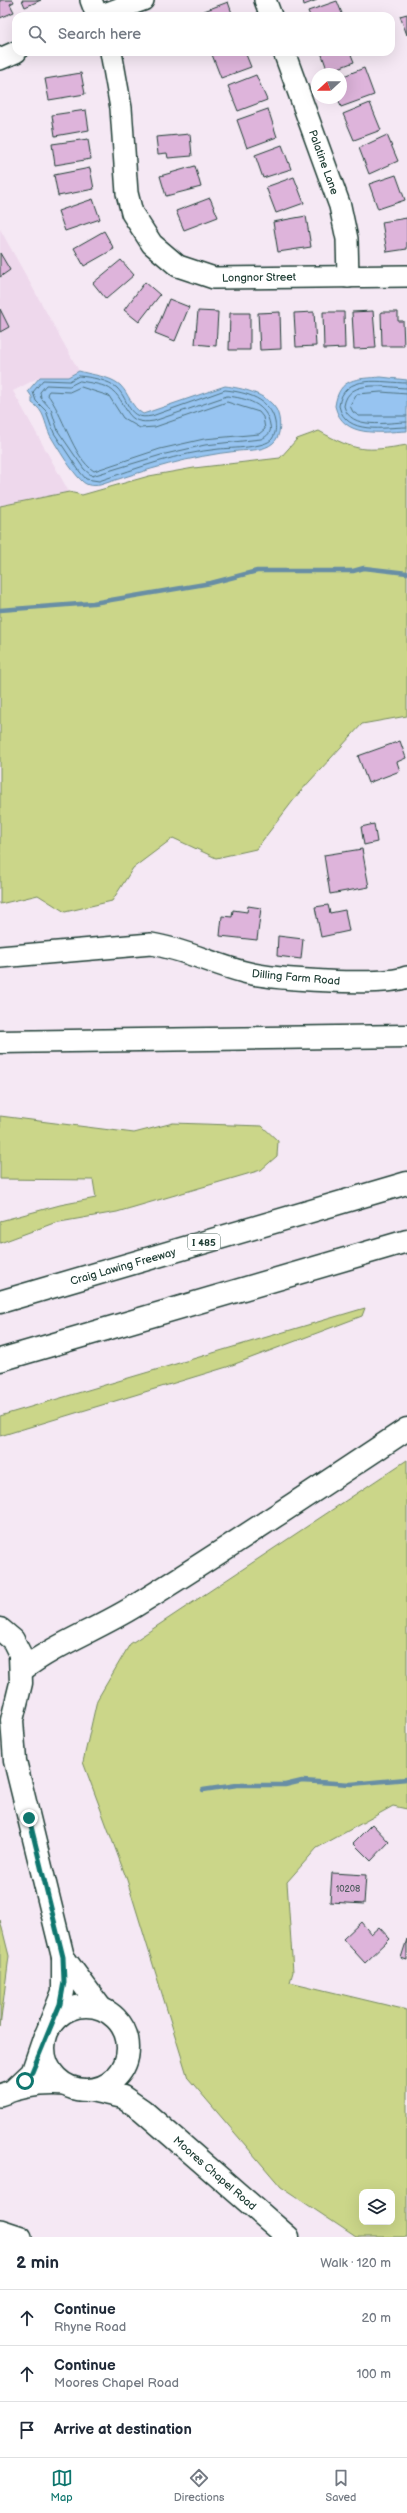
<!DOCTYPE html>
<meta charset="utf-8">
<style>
body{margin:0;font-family:"Balsamiq Sans",sans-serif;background:#f6f6f7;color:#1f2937}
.controls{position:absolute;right:12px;bottom:12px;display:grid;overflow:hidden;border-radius:8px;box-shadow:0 4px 16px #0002}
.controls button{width:36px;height:36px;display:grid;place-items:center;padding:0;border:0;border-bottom:1px solid #e0e1e3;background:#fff;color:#1f2937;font:20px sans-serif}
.compass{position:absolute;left:311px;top:68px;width:36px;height:36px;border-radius:50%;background:#fff;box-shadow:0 4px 16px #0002;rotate:249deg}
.stop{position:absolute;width:12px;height:12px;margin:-9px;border:3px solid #0f766e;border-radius:50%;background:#fff}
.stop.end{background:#0f766e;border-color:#fff;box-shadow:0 1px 4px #0008}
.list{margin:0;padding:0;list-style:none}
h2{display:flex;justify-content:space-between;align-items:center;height:52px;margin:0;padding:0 16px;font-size:17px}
h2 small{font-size:13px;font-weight:400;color:#747a83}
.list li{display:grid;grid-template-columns:26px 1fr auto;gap:12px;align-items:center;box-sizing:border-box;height:56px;padding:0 16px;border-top:1px solid #e0e1e3}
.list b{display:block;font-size:15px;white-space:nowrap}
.list p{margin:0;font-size:13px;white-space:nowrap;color:#747a83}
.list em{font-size:13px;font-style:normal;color:#747a83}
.icon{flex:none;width:22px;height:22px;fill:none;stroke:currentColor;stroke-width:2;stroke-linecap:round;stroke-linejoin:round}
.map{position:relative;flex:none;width:407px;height:2237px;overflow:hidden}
.search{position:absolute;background:#fff;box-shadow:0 4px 16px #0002;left:12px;right:12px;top:12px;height:44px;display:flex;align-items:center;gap:10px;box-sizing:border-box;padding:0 14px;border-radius:12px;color:#747a83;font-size:15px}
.sheet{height:220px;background:#fff}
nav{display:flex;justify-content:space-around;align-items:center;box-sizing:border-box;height:56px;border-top:1px solid #e0e1e3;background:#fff;font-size:11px;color:#747a83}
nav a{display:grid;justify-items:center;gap:2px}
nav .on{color:#0f766e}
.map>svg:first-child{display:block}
.built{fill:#eed8ec}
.green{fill:#cbd689;stroke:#758a5e;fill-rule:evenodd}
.water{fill:#97c4f1;stroke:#678ea5}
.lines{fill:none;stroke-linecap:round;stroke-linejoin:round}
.shore{stroke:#4f7380;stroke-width:1}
.stream{stroke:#678ea5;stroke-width:4.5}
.building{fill:#deb4db;stroke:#1f3d34}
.minor-casing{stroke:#1f3d34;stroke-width:24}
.major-casing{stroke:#1f3d34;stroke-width:25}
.highway-casing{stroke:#1f3d34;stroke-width:25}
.minor{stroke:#fff;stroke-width:21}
.major{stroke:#fff;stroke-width:22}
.highway{stroke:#fff;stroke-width:22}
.route{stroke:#0f766e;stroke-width:5}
.labels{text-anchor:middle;stroke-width:4;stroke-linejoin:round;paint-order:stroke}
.number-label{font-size:9px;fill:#4f5b5e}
.shield{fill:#fff;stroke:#627771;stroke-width:1}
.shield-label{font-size:10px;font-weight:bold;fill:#1f3d34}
.street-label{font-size:11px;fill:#1f3d34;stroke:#fff}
</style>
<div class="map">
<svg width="407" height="2237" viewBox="0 0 407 2237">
<rect width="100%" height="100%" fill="#f5e8f4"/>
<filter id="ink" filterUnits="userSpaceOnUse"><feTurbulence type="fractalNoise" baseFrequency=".025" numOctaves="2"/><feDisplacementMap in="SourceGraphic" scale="8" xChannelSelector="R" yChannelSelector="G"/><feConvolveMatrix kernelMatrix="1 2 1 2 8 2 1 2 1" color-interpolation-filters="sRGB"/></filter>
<g filter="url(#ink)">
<path class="built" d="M0,229L79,371L68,377H40L13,391L69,492L0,506Z"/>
<g class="green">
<path d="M319,431C357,452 365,452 407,445V716L362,724L299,793L256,849L216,858L173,838L133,868L112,901L65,912L38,895L0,904V506L69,492L82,495L149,476L194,468L280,458L297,439Z"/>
<path d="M0,1116L134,1133L173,1123L262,1126L278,1141L277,1156L261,1170L117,1212L54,1223L0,1243V1221L60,1205L96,1198L93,1180L0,1179Z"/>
<path d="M365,1308L362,1316L227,1367L0,1436V1416Z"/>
<path d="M407,1460V1809L393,1806L317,1848L287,1882L293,1972L290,1982L407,2010V2237H356L281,2187L188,2078L127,1880L83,1762L97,1700L130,1644ZM362,2192H392V2222H362Z"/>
<path d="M0,1920L9,1956L0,2027Z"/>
</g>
<g class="water">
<path d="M79,371C91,375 110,376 120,385C130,395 130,406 143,414L225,386C242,388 267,394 276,409C281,418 282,436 273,443C264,451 250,450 238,451C190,456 146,470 100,485C93,486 87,486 82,481C72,472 57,447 50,435C44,422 45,411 32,403V397L28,391L40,377H68Z"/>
<path d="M381,377L407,380V431C380,432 343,439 335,406C339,377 357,379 381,377Z"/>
</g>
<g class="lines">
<g class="shore">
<path d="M79,376C90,377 109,380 117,388C130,401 127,421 152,416L225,390C246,392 271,399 275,422C276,428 276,433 272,439C265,448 231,448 219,449C178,453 138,468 99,481L86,479L80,472L54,433L46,411L36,401L33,392L43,380L69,381Z"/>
<path d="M80,381C90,383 105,384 113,391C129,405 124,426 154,421L227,396C246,398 267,404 270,425C272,432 268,436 261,439L205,445L161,455L92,476L84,469L58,431L51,409L41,398L40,392L46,385L69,386Z"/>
<path d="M407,383C383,383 343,372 339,406C346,436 384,427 407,427"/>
<path d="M81,387L109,396L123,418L140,428L155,427L227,402L259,412L263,417L265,429L259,434L204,439L160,449L94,471C73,458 62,411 47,394L49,391L69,392Z"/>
<path d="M407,388C387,388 348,377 344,406C350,431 388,422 407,422"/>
<path d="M407,394L381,392L357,394L350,406L353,412L359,416H407"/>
</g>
<g class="stream">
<path d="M0,610L93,603L211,583L257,571H353L364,568L407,573"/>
<path d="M203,1790L237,1785H285L302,1781L351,1784L407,1779"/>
</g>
</g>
<g class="building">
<path d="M0,0H13L14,2L10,4L14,12L0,18Z"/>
<path d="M22,0H41L25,7Z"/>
<path d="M303,0H317L304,5Z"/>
<path d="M337,1L343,16H310L308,11Z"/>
<path d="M228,2L233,16H197L196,14Z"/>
<path d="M407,14V35L400,16Z"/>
<path d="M211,52H245L251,67L221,78Z"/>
<path d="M321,52H350L354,62L328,72Z"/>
<path d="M364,68L374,95L341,107L338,98H341V77Z"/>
<path d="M81,73L85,94L49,100L45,79Z"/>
<path d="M256,75L267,100L238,111L228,86Z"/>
<path d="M370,103L381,130L354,140L343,114Z"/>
<path d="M268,109L277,137L247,148L237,120Z"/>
<path d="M86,110L89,130L55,136L52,115Z"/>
<path d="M190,134L192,156L168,158L167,153L158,154L156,137Z"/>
<path d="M387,135L398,161L369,174L359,148Z"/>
<path d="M88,139L91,159L55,165L52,144Z"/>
<path d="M282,145L291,169L263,178L255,155Z"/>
<path d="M195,166L201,187L166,196L160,176Z"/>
<path d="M90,168L94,189L58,196L54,175Z"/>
<path d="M396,175L405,200L378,209L369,184Z"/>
<path d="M294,177L304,203L276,213L266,187Z"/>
<path d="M210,198L218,217L184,230L176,211Z"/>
<path d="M93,199L100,219L65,231L58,211Z"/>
<path d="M306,216L311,247L278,252L273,222Z"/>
<path d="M407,218V249L387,252L382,222Z"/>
<path d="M104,231L114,249L84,266L74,248Z"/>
<path d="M0,253L10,270L0,277Z"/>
<path d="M121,260L134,275L106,299L93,283Z"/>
<path d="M145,282L160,295L139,322L124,310Z"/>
<path d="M169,299L189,307L175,341L155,333Z"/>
<path d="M0,309L9,327L0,332Z"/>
<path d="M198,311L218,312L216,346L195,344Z"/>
<path d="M373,311L376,348L354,349L352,312Z"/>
<path d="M280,312L281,349L260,350L258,313Z"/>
<path d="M314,312L316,346L296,347L294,313Z"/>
<path d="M323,312H344L345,348L324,349Z"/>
<path d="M381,312H398V321H403L404,346H382Z"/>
<path d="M230,313H250V350H229Z"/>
<path d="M400,741L406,758L397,762L400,771L368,783L358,756Z"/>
<path d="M374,824L377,842L364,845L361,827Z"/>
<path d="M362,849L369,887L330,894L324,855Z"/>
<path d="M328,905L330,913L345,910L349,931L321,937L315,907Z"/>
<path d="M248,906L261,908L257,940L220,936L222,916L232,917L233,910L247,912Z"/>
<path d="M278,936L303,939L301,959L277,956Z"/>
<path d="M372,1824L389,1842L371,1861L353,1843Z"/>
<path d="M332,1873L366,1875L364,1904L330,1902Z"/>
<path d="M361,1922L371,1934L379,1927L390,1939L365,1963L343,1939Z"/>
<path d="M407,1939V1960L401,1958Z"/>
</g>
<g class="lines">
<g class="minor-casing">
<g id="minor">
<path d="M91,0L97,16"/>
<path d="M265,0L271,16"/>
<path d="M99,16L143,0"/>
<path d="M111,52L121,108L127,193L132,213L152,244L178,266L214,278L407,276"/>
<path d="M284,52L340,206L347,239L348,277"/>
<path d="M0,59L16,52"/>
<path d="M0,957L151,944C184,949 212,964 244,972C271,979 382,987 407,977"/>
<path d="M14,2089L32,2072L44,2037"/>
<path d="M0,2095C22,2086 43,2083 66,2085"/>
<path d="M0,2230L21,2237"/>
</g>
</g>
<g class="major-casing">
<g id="major">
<path d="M0,1629L13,1640L20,1654L21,1683L12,1720L15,1761L63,1957V1992L50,2024"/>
<path d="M63,1957L100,2007"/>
<circle cx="86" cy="2048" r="42"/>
<path d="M92,2090L123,2097L142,2110L288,2237"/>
</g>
</g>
<g class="highway-casing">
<g id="highway">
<path d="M0,1042L407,1036"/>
<path d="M0,1302L407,1183"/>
<path d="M0,1360L407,1241"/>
<path d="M22,1670C56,1644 98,1629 135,1606C227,1549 317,1489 407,1429"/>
</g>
</g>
<use href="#minor" class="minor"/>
<use href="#major" class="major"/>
<use href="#highway" class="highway"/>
</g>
</g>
<g class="lines" filter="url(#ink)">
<path class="route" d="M25,2081L32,2072L60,2004L64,1982L63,1957L29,1818"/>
</g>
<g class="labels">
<g class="number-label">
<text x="348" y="1892">10208</text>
</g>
<rect class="shield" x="188" y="1234" width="32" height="16" rx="3"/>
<g class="shield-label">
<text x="204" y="1246">I 485</text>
</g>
<g class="street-label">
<text transform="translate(324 162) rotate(70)" y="4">Palatine Lane</text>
<text transform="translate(259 277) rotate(-1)" y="4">Longnor Street</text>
<text transform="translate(296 977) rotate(5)" y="4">Dilling Farm Road</text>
<text transform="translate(123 1266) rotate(-16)" y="4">Craig Lawing Freeway</text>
<text transform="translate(215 2173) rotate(41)" y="4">Moores Chapel Road</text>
</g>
</g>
</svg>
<div class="controls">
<button><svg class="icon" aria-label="layers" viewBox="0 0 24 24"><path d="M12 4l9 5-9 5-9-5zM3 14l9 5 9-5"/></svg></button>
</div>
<svg class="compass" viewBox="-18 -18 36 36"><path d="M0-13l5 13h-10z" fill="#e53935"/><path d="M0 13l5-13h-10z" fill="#747a83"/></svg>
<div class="stop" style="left:25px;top:2081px"></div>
<div class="stop end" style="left:29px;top:1818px"></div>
<div class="search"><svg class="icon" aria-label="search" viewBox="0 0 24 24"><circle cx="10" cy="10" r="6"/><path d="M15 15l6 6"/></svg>Search here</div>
</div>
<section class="sheet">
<h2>2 min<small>Walk · 120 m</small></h2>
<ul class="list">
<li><svg class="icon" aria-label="ahead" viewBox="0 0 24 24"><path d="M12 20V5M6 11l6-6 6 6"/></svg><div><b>Continue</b><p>Rhyne Road</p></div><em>20 m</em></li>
<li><svg class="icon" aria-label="ahead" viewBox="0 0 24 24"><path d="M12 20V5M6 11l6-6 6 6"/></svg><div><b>Continue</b><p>Moores Chapel Road</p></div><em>100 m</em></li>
<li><svg class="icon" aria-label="arrive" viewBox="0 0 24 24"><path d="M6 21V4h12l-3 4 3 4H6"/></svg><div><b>Arrive at destination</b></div></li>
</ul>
</section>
<nav>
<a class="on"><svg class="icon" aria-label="map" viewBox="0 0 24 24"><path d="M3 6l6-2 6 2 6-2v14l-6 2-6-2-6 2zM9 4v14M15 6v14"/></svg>Map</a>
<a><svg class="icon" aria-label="directions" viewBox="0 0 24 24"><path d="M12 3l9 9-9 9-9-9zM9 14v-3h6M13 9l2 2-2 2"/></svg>Directions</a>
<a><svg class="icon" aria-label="saved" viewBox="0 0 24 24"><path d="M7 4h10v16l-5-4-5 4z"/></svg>Saved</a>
</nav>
